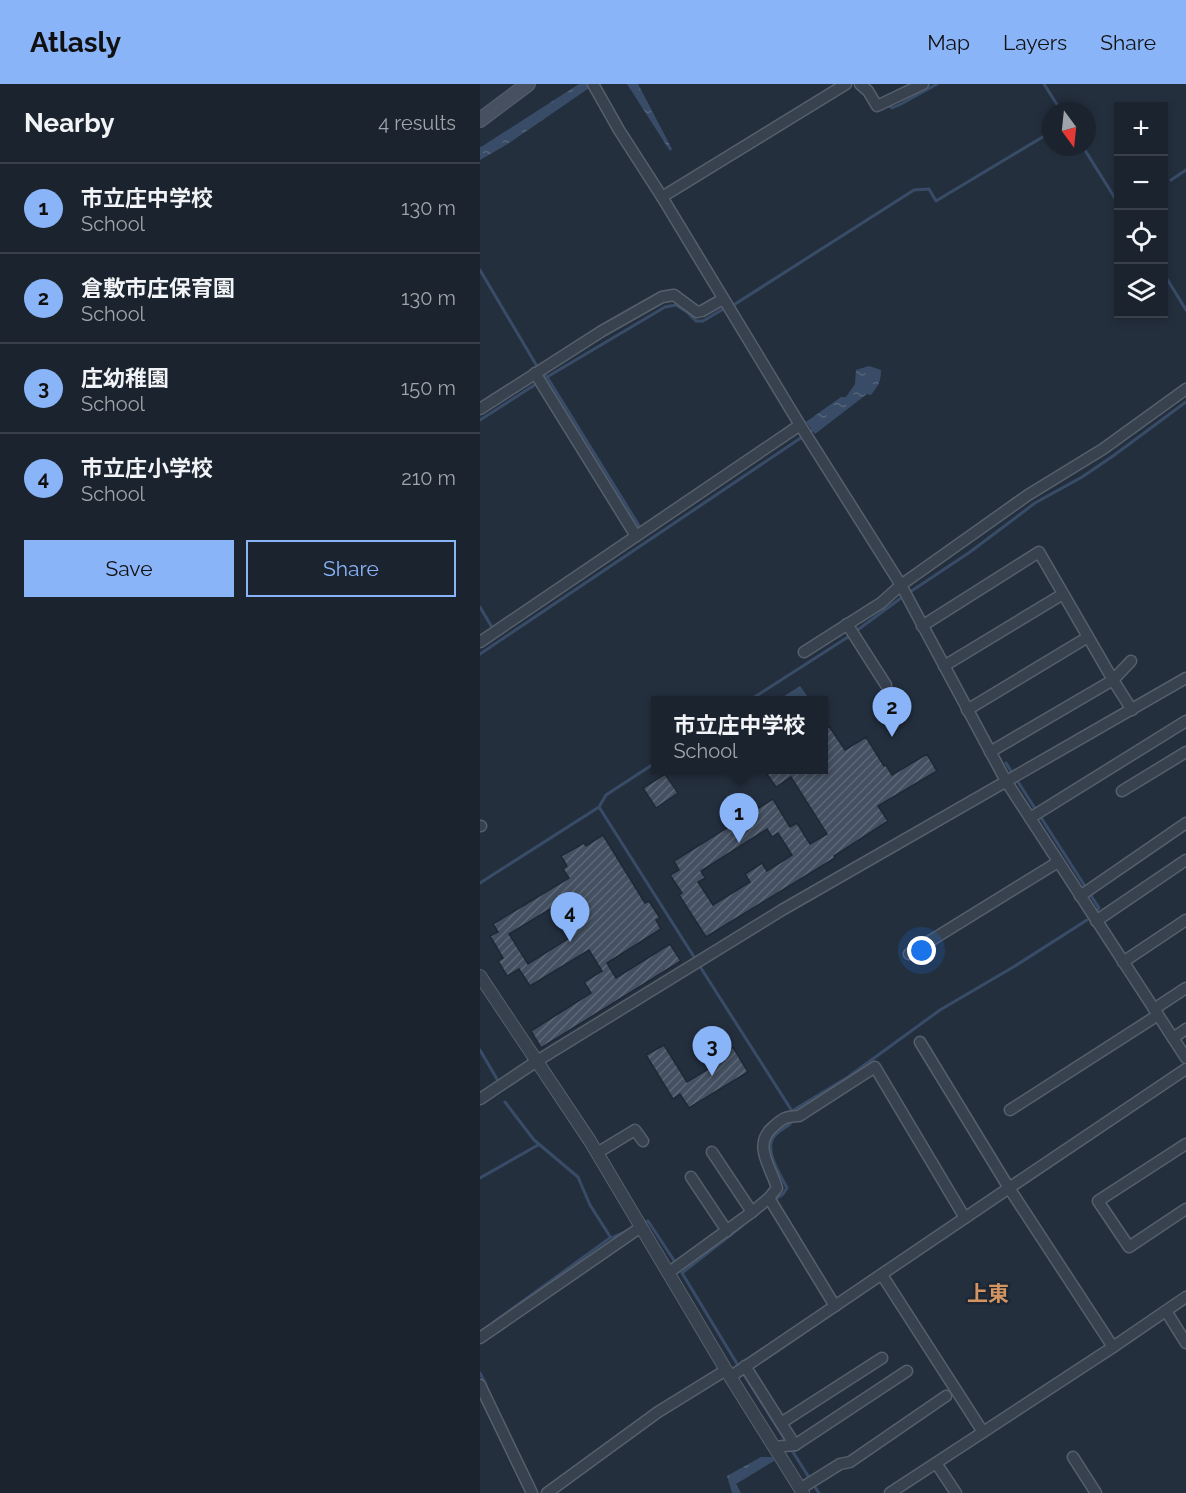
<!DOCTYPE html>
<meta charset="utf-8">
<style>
body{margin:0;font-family:Raleway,"Noto Sans JP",sans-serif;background:#242b36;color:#f1f3f6}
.controls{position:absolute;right:18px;top:18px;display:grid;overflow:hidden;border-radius:0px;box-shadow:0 3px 9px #0003}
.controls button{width:54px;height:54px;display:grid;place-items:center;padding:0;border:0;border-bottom:2px solid #39404a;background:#1b232e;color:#f1f3f6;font:30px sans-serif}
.compass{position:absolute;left:562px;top:18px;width:54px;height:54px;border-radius:50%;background:#1b232e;box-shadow:0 3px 9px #0003;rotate:165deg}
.you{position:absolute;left:442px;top:867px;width:21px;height:21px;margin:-15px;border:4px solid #fff;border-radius:50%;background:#1a73e8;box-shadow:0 0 0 9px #1a73e833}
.badge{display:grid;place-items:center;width:39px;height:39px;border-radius:50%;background:#8ab4f8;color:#111;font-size:20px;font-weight:700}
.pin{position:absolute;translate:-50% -50px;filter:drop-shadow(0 2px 3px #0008)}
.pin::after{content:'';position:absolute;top:32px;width:21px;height:18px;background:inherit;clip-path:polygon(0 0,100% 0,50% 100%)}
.popup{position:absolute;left:171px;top:612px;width:177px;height:78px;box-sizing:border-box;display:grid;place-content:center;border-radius:0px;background:#1b232e;filter:drop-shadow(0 2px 4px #0005);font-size:20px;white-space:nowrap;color:#a0a4aa}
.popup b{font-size:22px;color:#f1f3f6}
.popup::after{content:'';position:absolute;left:50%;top:100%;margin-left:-12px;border:12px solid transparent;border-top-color:#1b232e}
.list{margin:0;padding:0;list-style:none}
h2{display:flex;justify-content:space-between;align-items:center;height:78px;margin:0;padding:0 24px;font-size:26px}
h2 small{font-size:20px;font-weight:400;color:#a0a4aa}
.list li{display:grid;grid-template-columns:39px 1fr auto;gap:18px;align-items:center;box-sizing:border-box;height:90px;padding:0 24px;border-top:2px solid #39404a}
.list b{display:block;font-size:22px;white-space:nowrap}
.list p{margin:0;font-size:20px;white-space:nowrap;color:#a0a4aa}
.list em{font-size:20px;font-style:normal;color:#a0a4aa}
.actions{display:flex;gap:12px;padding:18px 24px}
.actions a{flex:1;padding:14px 0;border:2px solid #8ab4f8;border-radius:0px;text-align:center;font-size:21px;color:#8ab4f8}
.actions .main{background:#8ab4f8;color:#111}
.icon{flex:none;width:33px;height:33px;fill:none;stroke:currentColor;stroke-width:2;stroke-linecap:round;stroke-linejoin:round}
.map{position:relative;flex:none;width:706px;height:1409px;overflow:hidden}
header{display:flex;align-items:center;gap:36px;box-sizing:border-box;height:84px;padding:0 30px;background:#8ab4f8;color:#111}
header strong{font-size:28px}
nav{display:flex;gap:33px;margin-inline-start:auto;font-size:21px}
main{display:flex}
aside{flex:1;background:#1b232e}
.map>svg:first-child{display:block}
.water{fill:url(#water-ripples)}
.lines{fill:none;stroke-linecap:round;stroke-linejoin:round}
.stream{stroke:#394c67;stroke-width:3}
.building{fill:url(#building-hatch);stroke:#1f2835;stroke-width:1.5;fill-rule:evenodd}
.minor-casing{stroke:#565f6c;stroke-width:13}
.tertiary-casing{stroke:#565f6c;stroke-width:14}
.secondary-casing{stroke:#565f6c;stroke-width:16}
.minor{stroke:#38414e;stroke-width:10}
.tertiary{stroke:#38414e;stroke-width:12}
.secondary{stroke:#465061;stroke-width:14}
.labels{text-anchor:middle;stroke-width:5;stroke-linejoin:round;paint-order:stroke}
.quarter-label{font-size:21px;font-weight:bold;fill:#d59563;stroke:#1d2633}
</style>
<header>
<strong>Atlasly</strong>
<nav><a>Map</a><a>Layers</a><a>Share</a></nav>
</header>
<main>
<aside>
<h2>Nearby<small>4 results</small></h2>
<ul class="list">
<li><span class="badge">1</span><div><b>市立庄中学校</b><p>School</p></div><em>130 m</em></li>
<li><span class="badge">2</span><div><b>倉敷市庄保育園</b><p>School</p></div><em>130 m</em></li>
<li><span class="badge">3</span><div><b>庄幼稚園</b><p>School</p></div><em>150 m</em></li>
<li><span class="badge">4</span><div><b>市立庄小学校</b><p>School</p></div><em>210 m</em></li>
</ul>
<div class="actions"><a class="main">Save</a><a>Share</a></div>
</aside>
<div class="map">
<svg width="706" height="1409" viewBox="0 0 706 1409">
<defs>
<pattern id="water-ripples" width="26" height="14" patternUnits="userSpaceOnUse" patternTransform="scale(1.5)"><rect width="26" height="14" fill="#394c67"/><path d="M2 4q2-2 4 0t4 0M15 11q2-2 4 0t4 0" fill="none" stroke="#53647b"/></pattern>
<pattern id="building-hatch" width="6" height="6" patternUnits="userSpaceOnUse" patternTransform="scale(1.5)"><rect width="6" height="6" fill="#455162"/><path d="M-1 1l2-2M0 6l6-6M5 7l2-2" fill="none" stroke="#5d6877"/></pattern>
</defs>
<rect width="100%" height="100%" fill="#242f3e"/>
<g class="water">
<path d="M99,0H115L26,61L0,76V62L1,63Z"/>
<path d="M147,0H158L192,65L190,67Z"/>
<path d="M389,282L401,286C401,298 398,302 391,311L387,310L335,350L326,338L361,313H366L375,300L376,286Z"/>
<path d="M320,602L330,616H298Z"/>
<path d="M281,1373H292L294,1377L256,1400L261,1409H252L247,1392Z"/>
</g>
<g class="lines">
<g class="stream">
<path d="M564,0L581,27"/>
<path d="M407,19L412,24L421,20L457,0"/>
<path d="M603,63L638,119"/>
<path d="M691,96L706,86"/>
<path d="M0,186L58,284"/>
<path d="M684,190L706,226"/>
<path d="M252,222L434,106L449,105L456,117L571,48"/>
<path d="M62,288L67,293L161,445"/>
<path d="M0,336L67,293L185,223L196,221L207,228L216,237H223L245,224"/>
<path d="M0,523L13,545"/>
<path d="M0,570L334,345"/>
<path d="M270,616L368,553L421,514L490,468L555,419L602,393L633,372L706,318"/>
<path d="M526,679L556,726"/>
<path d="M119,723L216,876"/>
<path d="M560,732L619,824L617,826"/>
<path d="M0,799L119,723L126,711L175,679"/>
<path d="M219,881L312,1027L310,1040C305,1044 294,1049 292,1056C286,1069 301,1092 307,1104L303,1110L293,1117"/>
<path d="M0,966L17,995"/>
<path d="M25,1018L54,1056L98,1093L110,1121L131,1154L149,1146"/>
<path d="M312,1027L368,993L460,926L535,882L607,836"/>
<path d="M0,1094L58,1061"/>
<path d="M166,1138L168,1137L197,1181"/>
<path d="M202,1189L262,1142"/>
<path d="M202,1189L259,1283"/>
<path d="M14,1238L130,1154"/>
<path d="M0,1289L6,1301"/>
<path d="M263,1289L307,1359"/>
<path d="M311,1365L330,1395"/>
<path d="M333,1400L339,1409"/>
</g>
</g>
<g class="building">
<path d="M349,642L365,666L386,653L404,682L406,681L412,691L447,670L457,687L398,722L408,737L354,772L355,774L226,853L199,811L202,809L190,791L199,786L194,777L293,715L310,743L317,739L330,760L347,750L311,693L296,703L284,686H343V645ZM287,745L292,753L298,749L312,771L287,787L282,779L265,790L270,798L233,821L218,798L225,794L221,787Z"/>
<path d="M185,690L198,709L176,724L163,704Z"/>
<path d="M123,751L165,819L169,817L180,834L176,836L181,845L127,879L136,894L190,860L201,877L61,964L51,947L111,909L104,898L122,887L109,866L50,902L39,885L27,892L18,877L23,874L10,852L18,848L13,840L89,794L83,785L87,782L81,772L104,759L106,762ZM85,816L96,834L82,843L89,854L48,880L29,850Z"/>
<path d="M184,961L207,998L238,979L235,974L253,963L268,988L209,1024L200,1010L193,1015L166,971Z"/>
</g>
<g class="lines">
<g class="minor-casing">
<g id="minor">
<path d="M113,0L139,46L182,113L320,341L421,501L526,697L706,974"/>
<path d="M380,0L388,7L397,22L443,0"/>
<path d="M182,113L366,0"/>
<path d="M55,289L156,452"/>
<path d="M0,325L122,247L182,213L194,211L217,228L222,227L243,215"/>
<path d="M367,540L406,601"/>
<path d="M442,542L559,468L633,596L652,626"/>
<path d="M0,558L320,341"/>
<path d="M324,568L401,519L421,501L548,411L623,365L706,305"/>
<path d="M464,582L583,510"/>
<path d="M487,626L608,553"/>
<path d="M510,668L633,596L651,577"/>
<path d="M642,707L706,668"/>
<path d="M550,734L706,637"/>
<path d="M0,742H1"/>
<path d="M600,812L706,739"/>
<path d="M616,837L706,776"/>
<path d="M429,870L578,778"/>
<path d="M643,878L706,836"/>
<path d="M674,925L706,904"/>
<path d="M693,954L706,945"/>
<path d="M440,958L529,1104L633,1263"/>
<path d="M0,1015L57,977L302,826L706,594"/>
<path d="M530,1026L678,931"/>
<path d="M706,1060L618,1117L649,1163L706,1125"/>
<path d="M232,1068L272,1128"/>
<path d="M117,1069L155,1046L163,1057"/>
<path d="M211,1093L247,1147"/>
<path d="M289,1114L355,1222"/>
<path d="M188,1189L272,1128L289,1114L297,1104C291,1083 272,1061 293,1043C304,1033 305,1033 319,1032L395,983L485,1134"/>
<path d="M402,1191L503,1348"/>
<path d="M686,1227L706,1259"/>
<path d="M0,1254L161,1143"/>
<path d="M265,1282L315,1361"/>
<path d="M250,1293L529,1104L706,985"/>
<path d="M0,1301L52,1409"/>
<path d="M301,1339L402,1274"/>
<path d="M294,1363L315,1361L427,1287"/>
<path d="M593,1373L616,1409"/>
<path d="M456,1379L476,1409"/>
<path d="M320,1405L360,1380L370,1378L466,1312"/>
<path d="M67,1409L178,1328L246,1286"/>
<path d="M410,1409L633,1263L706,1213"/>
</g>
</g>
<g class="tertiary-casing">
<path id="tertiary" d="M0,892L110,1057L246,1286L323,1409"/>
</g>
<g class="secondary-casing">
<path id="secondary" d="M0,36L48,0"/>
</g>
<use href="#minor" class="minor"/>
<use href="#tertiary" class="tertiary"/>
<use href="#secondary" class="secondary"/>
</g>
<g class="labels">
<g class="quarter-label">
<text x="508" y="1217">上東</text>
</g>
</g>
</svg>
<div class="controls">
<button>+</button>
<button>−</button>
<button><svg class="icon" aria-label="locate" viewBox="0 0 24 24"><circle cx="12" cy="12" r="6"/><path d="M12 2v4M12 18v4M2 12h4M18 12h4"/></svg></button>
<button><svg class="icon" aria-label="layers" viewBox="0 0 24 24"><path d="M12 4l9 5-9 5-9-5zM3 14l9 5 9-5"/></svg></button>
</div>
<svg class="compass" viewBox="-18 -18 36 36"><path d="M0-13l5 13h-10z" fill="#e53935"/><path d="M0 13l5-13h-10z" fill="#a0a4aa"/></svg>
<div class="you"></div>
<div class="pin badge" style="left:259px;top:759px">1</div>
<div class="popup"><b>市立庄中学校</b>School</div>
<div class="pin badge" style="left:412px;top:653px">2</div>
<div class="pin badge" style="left:232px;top:992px">3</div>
<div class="pin badge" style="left:90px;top:858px">4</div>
</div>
</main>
